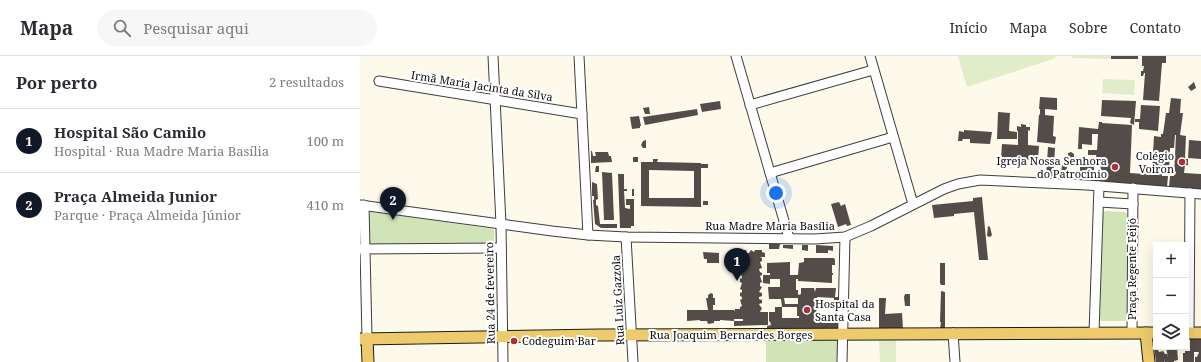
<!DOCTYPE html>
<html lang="pt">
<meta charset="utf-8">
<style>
body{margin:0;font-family:"Noto Serif",serif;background:#f7f7f7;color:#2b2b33}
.controls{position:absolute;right:12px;bottom:12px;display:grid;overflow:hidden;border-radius:0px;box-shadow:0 4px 16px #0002}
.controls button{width:36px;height:36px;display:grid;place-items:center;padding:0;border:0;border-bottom:1px solid #e1e1e2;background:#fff;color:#2b2b33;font:20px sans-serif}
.you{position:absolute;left:416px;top:137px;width:14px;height:14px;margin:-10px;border:3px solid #fff;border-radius:50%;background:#1a73e8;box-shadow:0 0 0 6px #1a73e833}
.badge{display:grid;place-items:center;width:26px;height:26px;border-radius:50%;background:#111827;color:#fff;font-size:13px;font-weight:700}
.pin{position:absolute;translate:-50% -33px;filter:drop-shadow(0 1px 2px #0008)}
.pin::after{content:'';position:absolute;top:21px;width:14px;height:12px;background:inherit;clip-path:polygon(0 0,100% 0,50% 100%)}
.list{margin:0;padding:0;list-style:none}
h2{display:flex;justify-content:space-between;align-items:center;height:52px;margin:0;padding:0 16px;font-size:17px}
h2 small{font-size:13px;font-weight:400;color:#7c7c81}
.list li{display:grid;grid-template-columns:26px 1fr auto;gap:12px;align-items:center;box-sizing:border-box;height:64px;padding:0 16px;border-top:1px solid #e1e1e2}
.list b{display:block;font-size:15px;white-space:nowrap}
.list p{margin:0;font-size:13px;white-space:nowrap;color:#7c7c81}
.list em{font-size:13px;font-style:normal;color:#7c7c81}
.icon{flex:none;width:22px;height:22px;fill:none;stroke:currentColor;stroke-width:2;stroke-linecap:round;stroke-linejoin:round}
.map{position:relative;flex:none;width:841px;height:306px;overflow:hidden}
header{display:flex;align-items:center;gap:24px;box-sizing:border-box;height:56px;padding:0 20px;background:#fff;border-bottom:1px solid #e1e1e2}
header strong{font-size:19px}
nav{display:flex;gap:22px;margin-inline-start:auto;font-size:14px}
.search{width:280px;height:36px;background:#f7f7f7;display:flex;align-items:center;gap:10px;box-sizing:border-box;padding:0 14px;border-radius:22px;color:#7c7c81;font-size:15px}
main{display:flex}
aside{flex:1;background:#fff}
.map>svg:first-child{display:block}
.green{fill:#d0e4b8}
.pitch{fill:#e1ecc9}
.building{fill:#534c49;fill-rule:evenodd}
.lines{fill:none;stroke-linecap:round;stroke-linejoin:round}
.minor-casing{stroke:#3e3e3e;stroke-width:11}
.major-casing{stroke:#1c1c1c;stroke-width:13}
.minor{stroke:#fff;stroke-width:9}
.major{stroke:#edca6b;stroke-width:11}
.poi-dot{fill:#af2f39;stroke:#fff;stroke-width:1.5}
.labels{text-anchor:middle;stroke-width:4;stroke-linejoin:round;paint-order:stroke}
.street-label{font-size:11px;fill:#0b0b0b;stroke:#fff}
.poi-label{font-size:11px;fill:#0b0b0b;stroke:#fff;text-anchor:end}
</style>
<header>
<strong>Mapa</strong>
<div class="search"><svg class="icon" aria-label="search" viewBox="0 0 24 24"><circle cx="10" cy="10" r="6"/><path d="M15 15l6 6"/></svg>Pesquisar aqui</div>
<nav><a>Início</a><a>Mapa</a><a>Sobre</a><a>Contato</a></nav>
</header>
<main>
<aside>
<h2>Por perto<small>2 resultados</small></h2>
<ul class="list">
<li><span class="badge">1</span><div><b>Hospital São Camilo</b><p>Hospital · Rua Madre Maria Basília</p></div><em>100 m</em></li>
<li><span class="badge">2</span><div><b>Praça Almeida Junior</b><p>Parque · Praça Almeida Júnior</p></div><em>410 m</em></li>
</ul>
</aside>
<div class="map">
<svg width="841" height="306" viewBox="0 0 841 306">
<rect width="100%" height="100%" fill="#fdf9eb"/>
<g class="green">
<path d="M0,154L134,173V188H0Z"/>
<path d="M746,155L764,156L767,158V264L765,265H741L740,264L742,158Z"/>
<path d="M409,281H476L479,284L478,306H406V285Z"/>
</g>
<g class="pitch">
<path d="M598,0H695L696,2L607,31Z"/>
<path d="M712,0H750V3L712,2Z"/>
<path d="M743,23L775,24L774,39L742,37Z"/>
<path d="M519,281H536V306H520Z"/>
</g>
<g class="building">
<rect x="751" y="0" width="27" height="3"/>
<path d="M782,0H806V7H802L799,45L783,44L785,17H784L783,20H781V15H783L784,10H782Z"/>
<path d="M834,26L836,32L831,35L828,31Z"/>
<path d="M680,41L697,42V54L685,53V59L694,60L693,80L696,81L695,88L677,86L679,58L680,59V53H679Z"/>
<path d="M811,42L821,43L820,57H823L820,79L826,80L825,103H828V109H825L824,117L841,118V134L809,131L810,120H814L816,79H815L814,92H810L809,116L802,115V120H808L807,131L720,124V102L731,103V108H734V117H740L741,106H737L736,99H728V94H737L738,78H732V89L722,88V93H718L719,71L738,73L739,66H742V67L772,69L770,117L798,119V115H792L794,80L801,81V78H803L806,57H809Z"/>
<path d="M742,44L776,45L774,69L770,67L771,62L741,60Z"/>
<path d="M360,45L361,53L342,56L340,48Z"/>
<path d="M781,49L800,50L798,75L779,73V66H775V63H780Z"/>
<path d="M289,51L290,58H285L283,52Z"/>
<path d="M337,53L338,59L285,69L283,61Z"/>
<path d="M638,56L650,57L649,75L657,76V83H637Z"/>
<path d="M279,60L281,70H280V72L272,73L270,61Z"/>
<path d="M661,68L666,69V71H670V75L668,74V89L679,90L678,104L641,102L642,88L658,89V75H657V70L661,71Z"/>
<path d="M604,74L632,76L630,88L610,87V83H603L602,85H598L599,75L604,76Z"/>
<path d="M286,84V92H283L281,89L283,85Z"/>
<path d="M829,84L841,85V103L828,102Z"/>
<path d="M688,91L695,92L693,122L686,121Z"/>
<path d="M231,95H232L233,100H236L235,96H248L249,100H251L252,106L231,107Z"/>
<path d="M711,96L714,98V102L710,103L708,101V97Z"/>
<rect x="273" y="101" width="5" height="5"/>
<path d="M293,103H298L297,106L341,107V108H348V112H341V151L281,150V106H293ZM289,114L334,115V142H289Z"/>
<path d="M702,109H707V119L701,118Z"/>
<path d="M236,110H239V116H235Z"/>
<path d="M242,116L252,117L254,164H244Z"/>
<path d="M258,118H264V133H267V135H264L265,152L270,153V149H266V143H274V170H271V172H260Z"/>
<path d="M232,126L237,128L238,143L236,144V149L238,150L240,168H257V172H241L235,168L233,144H234V140H232Z"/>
<rect x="272" y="133" width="2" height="7"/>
<path d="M622,141L628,204H619L614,156L594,158V160L574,162L572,149L613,145V142Z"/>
<rect x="343" y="145" width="5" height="4"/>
<path d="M479,146L481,150L485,148L491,169L487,170L486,168L478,171L471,148Z"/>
<path d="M628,170L630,171L632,179L630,181L627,180Z"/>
<path d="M409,188H420L419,193H409Z"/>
<path d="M423,189H433V193L423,192Z"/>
<path d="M442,189H448V195L442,194Z"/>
<path d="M456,189L473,190V195L468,194V197H456Z"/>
<path d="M384,194H386L387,197H389L391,194L394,196L395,194H402V196L405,197V201H400L402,202V205L400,206L402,212L399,213L400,216L402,217V219L400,220L402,226L400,227V230L402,231L399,236L402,237V240L399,241V243L402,244V247L399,248L400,250L402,252L400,256H408V269L374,270V265H383V263H374V265L360,264V265H354V267L348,268L347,265H340V264L327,265V254H348L346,242H348V239L351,237L353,238V242H355V249H353V254H374V256L375,253H380V251L382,250L380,244L382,243V241L380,240V237L382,236V234L380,233L382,227L380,226V223L382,222V220L380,219V216H382L380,210L382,209V206L380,205V203L382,202V196Z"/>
<path d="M343,196L359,197V207H347V203H344Z"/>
<rect x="372" y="197" width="3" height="4"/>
<path d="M444,202H474L475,204V209H472V217H473V219H472V227L438,225V223H436V234H438V239L441,238V232H454L455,236L456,232H476L475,241H478V246H474V242L457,241L456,262H478V274H407V270L411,269L410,265L409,266V256H415V251H422L421,243H409L408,231H420V223H410V228L403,227V219H410V217H407V207L430,206V219H438L439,207L444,206ZM424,242H438V248H425ZM422,251H437V260H439V262H422Z"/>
<path d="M580,207H585V229H581L580,227Z"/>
<path d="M581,235L585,236V273H580L581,266H580Z"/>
<path d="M545,238H550V250H545L544,241Z"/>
<path d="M519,242H526L525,258L542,257L543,273L519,272Z"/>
<path d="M830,282H841V306H835V301H839H837L839,296H834V306H823V297H825V295H830Z"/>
<path d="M793,283H796V291H804V293L798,294L799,296L803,295L805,298H807L808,302L806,291H817L818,304L814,305V306H805V305L804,306H796Z"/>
</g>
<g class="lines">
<g class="minor-casing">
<g id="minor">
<path d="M133,0L141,168L143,306"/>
<path d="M219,0L228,179"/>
<path d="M376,0L429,182"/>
<path d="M510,0L553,148"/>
<path d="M19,25L222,58"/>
<path d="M390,49L513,14"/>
<path d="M410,117L533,81"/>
<path d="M739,146L773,148"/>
<path d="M0,149L192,175L228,179L266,181L455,183L485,181L511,170L584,133L598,128L620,124L727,129L841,138"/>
<path d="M4,149L7,282"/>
<path d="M266,181L273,306"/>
<path d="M0,193L141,192"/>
<path d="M593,277L595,306"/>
<path d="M734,277L739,130"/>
<path d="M772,277L773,132"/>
<path d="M829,277L830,137"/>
<path d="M482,306L485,181"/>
</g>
</g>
<g class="major-casing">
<g id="major">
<path d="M786,277L789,306"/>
<path d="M826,277H841"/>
<path d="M7,282L8,306"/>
<path d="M0,283L239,279L796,277"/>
</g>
</g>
<use href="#minor" class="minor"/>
<use href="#major" class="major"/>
</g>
<g class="poi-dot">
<circle cx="822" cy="106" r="4"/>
<circle cx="755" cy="111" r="4"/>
<circle cx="447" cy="254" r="4"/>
<circle cx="154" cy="285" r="4"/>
</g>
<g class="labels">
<g class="street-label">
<text transform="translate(122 30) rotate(9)" y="4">Irmã Maria Jacinta da Silva</text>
<text x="410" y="174">Rua Madre Maria Basília</text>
<text transform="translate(772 213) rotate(-90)" y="4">Praça Regente Feijó</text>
<text transform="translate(130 237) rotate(-91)" y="4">Rua 24 de fevereiro</text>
<text transform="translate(258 244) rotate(-93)" y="4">Rua Luiz Gazzola</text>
<text x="371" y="283">Rua Joaquim Bernardes Borges</text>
</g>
<g class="poi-label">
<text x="814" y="104">Colégio<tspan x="814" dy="13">Voiron</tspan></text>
<text x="747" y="109">Igreja Nossa Senhora<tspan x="747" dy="13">do Patrocínio</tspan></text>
<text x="455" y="252" text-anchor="start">Hospital da<tspan x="455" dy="13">Santa Casa</tspan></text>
<text x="162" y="289" text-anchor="start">Codeguim Bar</text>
</g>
</g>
</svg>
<div class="controls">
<button>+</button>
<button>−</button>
<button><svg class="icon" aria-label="layers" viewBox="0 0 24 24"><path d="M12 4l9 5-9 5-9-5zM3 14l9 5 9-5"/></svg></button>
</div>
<div class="you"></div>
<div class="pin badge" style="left:377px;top:225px">1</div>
<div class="pin badge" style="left:33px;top:164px">2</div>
</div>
</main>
